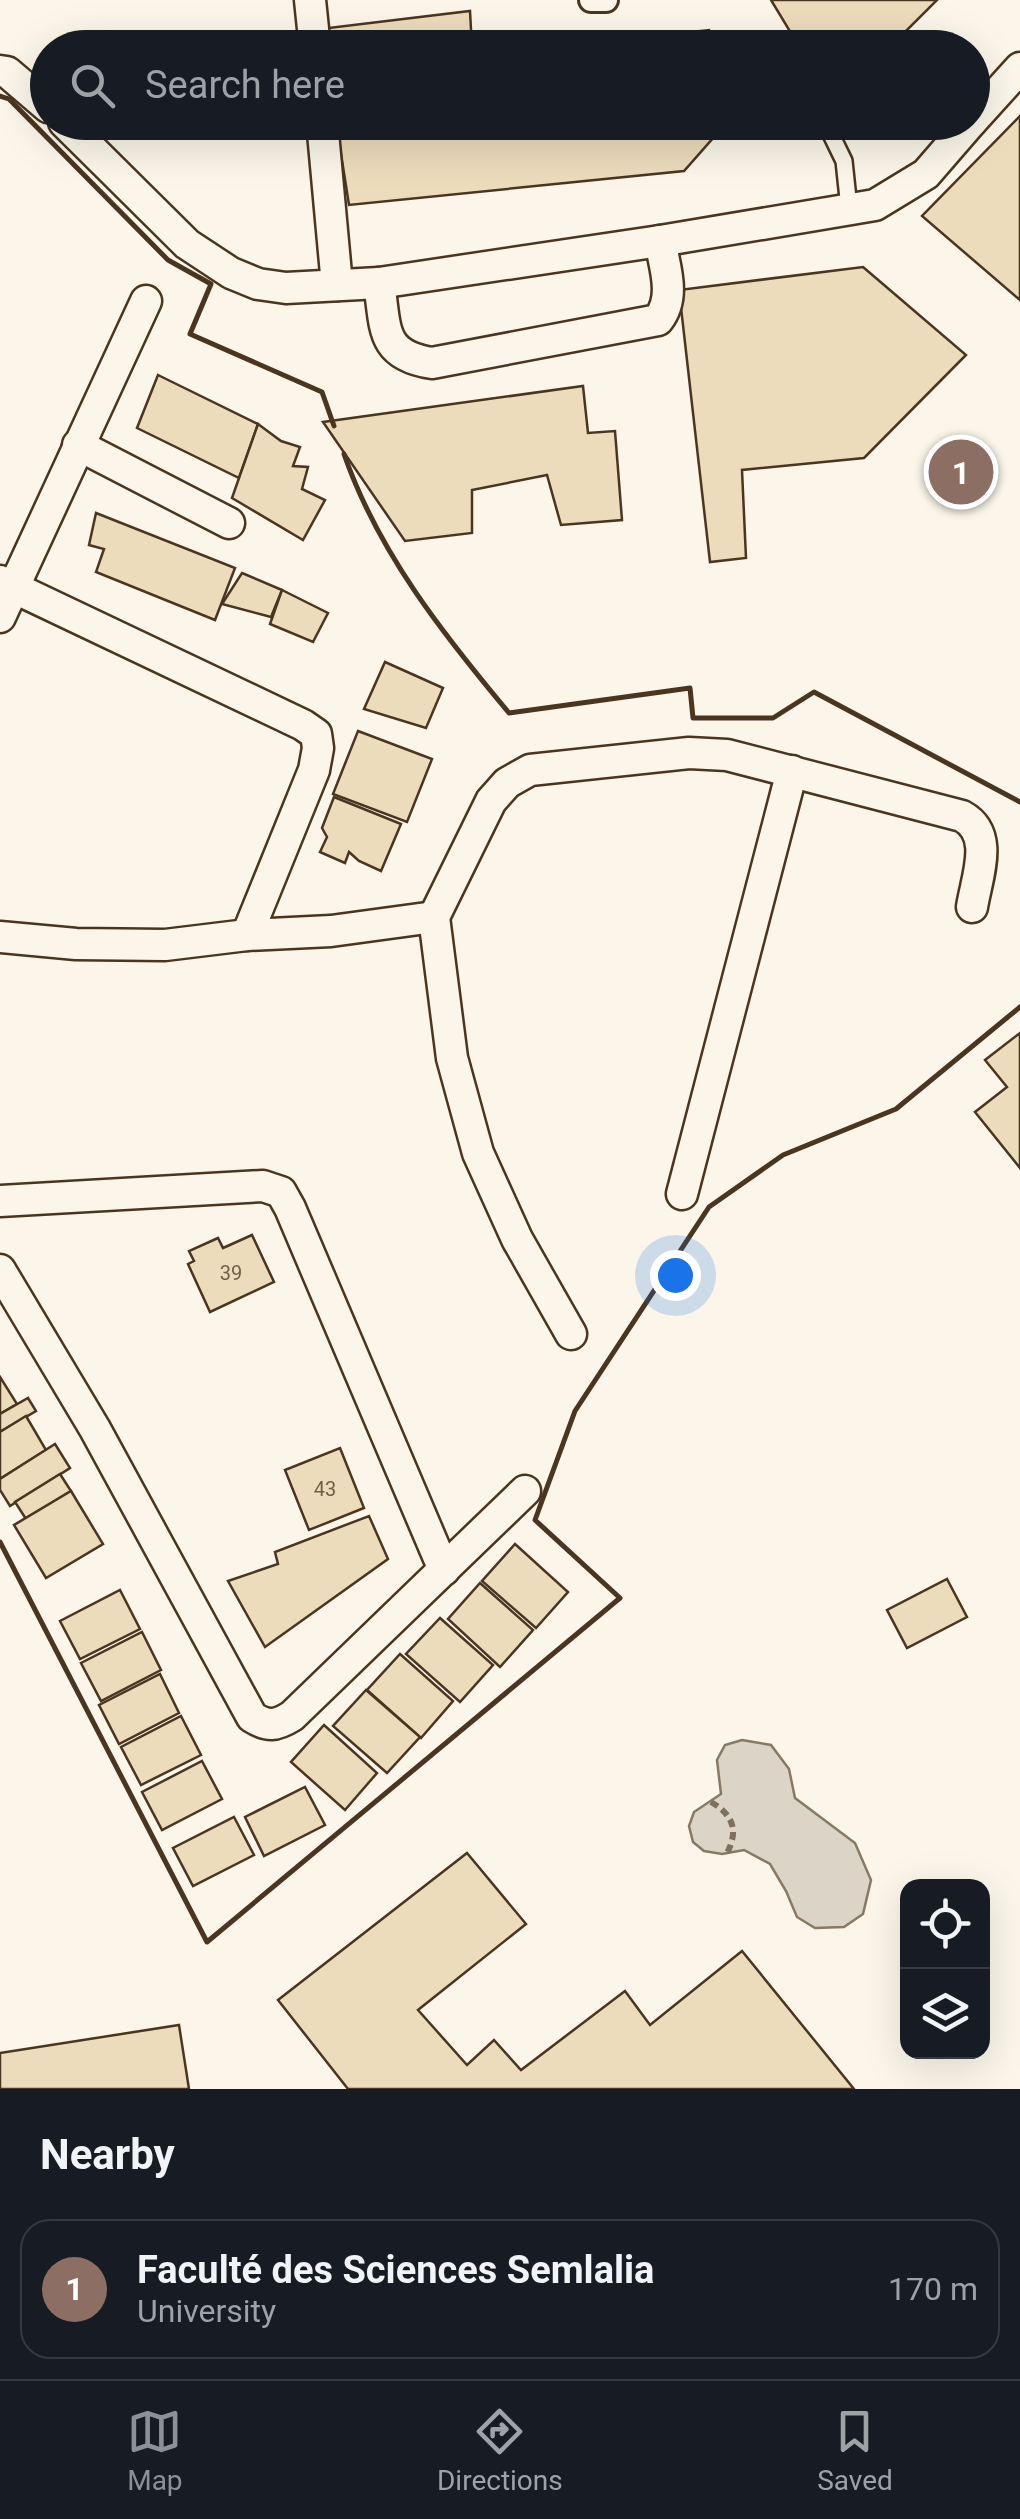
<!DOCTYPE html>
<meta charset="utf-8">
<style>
body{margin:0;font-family:Roboto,sans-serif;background:#242831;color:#f1f3f6}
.controls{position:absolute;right:30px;bottom:30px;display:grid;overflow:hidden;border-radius:20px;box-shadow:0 10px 40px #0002}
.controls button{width:90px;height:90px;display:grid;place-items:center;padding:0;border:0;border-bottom:2px solid #363941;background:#171b24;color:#f1f3f6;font:50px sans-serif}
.you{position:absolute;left:675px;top:1275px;width:35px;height:35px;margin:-25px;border:8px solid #fff;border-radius:50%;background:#1a73e8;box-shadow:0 0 0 15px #1a73e833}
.badge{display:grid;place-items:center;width:65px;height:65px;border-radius:50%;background:#8c9099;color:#fff;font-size:32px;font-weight:700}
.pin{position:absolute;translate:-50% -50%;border:5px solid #fff;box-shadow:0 2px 10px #0006}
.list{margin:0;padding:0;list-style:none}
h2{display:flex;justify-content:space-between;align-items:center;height:130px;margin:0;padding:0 40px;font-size:42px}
h2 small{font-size:32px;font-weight:400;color:#9ea1a6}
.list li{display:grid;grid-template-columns:65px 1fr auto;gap:30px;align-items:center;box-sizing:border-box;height:140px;margin:0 20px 20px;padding:0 20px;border:2px solid #363941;border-radius:30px}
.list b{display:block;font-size:38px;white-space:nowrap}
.list p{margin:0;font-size:32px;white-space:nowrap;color:#9ea1a6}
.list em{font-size:32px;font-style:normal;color:#9ea1a6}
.icon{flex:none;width:55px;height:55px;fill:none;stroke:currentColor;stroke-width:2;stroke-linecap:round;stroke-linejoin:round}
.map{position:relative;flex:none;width:1020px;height:2089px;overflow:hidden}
.search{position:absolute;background:#171b24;box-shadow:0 10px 40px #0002;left:30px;right:30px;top:30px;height:110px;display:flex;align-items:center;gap:25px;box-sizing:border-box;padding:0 35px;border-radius:55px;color:#9ea1a6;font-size:38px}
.sheet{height:290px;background:#171b24}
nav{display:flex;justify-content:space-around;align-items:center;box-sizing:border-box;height:140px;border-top:2px solid #363941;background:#171b24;font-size:28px;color:#9ea1a6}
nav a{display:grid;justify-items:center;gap:5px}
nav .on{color:#8c9099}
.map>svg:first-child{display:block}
.water{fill:#dcd4c6;stroke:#887966;stroke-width:2.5}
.building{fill:#ecdcbc;stroke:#4a3520;stroke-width:2.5}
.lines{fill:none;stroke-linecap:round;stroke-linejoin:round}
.service-casing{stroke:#4a3520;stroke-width:20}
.pedestrian-casing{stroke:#4a3520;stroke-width:28}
.minor-casing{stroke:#4a3520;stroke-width:35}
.path{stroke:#7f6f5c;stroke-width:6;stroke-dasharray:8 5;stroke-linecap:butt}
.service{stroke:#fbf6e9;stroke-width:15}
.pedestrian{stroke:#fbf6e9;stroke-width:22}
.minor{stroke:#fbf6e9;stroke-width:30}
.wall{stroke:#4a3520;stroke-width:5}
.labels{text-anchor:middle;stroke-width:8;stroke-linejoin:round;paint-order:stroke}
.number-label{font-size:20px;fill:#725f47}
</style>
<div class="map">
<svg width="1020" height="2089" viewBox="0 0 1020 2089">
<rect width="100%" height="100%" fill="#fbf6e9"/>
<path class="water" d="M742,1740L771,1745L789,1769L795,1798L855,1843L871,1880L863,1914L844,1927L815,1928L797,1917L786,1891L770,1864L744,1850L722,1854L704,1851L693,1842L689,1826L694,1812L721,1794L717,1760L725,1745Z"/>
<g class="building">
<path d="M771,0H937L889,48H800Z"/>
<path d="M470,11L472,48H323L320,29Z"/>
<path d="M709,30L711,48H534Z"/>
<path d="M1020,116V300L922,216Z"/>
<path d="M336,122H720L721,129L684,171L349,205Z"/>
<path d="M863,267L966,355L864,458L742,470L746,558L710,562L679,290Z"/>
<path d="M158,375L258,424L239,478L137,428Z"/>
<path d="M583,386L588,433L615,431L622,520L561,525L547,475L472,490V533L405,541L323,422Z"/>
<path d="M258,424L281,441L300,447L293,466L308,467L302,489L325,500L303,540L232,498Z"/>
<path d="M96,513L235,568L215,620L96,572L104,549L89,545Z"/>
<path d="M242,573L282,590L271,617L222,604Z"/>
<path d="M282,590L328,613L313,642L270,624Z"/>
<path d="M385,662L443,688L426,728L364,709Z"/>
<path d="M358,731L432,759L407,822L333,794Z"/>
<path d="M334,797L401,824L381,871L359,861L349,852L345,863L320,852L327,837L322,828Z"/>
<path d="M1020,1033V1168L975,1112L1007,1087L985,1060Z"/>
<path d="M252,1235L274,1282L210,1312L188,1264L194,1261L189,1251L218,1238L223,1248Z"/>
<path d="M0,1377L17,1404L0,1414Z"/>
<path d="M28,1398L36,1411L0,1432V1414Z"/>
<path d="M26,1416L46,1450L0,1479V1432Z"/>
<path d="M55,1444L70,1468L10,1506L0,1490V1479Z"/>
<path d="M340,1448L364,1508L309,1530L285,1470Z"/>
<path d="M60,1474L71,1491L26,1519L15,1502Z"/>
<path d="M71,1491L103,1544L46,1578L14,1525Z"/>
<path d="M369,1516L388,1559L265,1647L228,1581L278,1564L275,1552Z"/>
<path d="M515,1544L568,1592L536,1628L482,1581Z"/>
<path d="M947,1579L967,1617L907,1648L887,1610Z"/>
<path d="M480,1583L533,1630L500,1667L448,1619Z"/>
<path d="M120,1590L140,1629L80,1659L60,1621Z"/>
<path d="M440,1618L493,1665L460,1702L406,1654Z"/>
<path d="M142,1632L161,1670L101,1701L81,1663Z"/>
<path d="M400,1654L453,1701L421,1738L367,1690Z"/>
<path d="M160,1674L179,1713L119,1744L99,1705Z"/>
<path d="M366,1690L420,1737L387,1773L333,1726Z"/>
<path d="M181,1716L201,1755L141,1785L121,1747Z"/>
<path d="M324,1725L377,1773L345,1810L291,1762Z"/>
<path d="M202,1761L222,1799L162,1830L142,1792Z"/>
<path d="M305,1787L325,1825L264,1856L245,1817Z"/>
<path d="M234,1817L254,1855L193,1886L173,1848Z"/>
<path d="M467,1853L526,1924L418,2010L467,2065L494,2040L521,2070L625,1991L650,2025L742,1951L854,2089H348L278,2000Z"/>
<path d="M179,2025L189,2089H0V2053Z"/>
</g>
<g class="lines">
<g class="service-casing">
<path id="service" d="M825,122L844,161L849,208"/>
</g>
<g class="pedestrian-casing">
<path id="pedestrian" d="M591,0H606"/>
</g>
<g class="minor-casing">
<g id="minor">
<path d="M310,0L315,48"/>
<path d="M0,71L7,72L48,107"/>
<path d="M972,121L1020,68"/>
<path d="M64,122L187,244L231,273L258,284L286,288L379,283L660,241L875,205L926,174L971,122"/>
<path d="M322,122L337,285"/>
<path d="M379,283C386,328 380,355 432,363L658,320C676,297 665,268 660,241"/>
<path d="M78,445L229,523"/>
<path d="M0,581L303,725L316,734L318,748L314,770L247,935"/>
<path d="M0,617L146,301"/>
<path d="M0,937L76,944L165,945L247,935L331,931L434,917"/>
<path d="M682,1194L792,771"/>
<path d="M0,1201L263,1186L281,1192L290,1208L444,1570"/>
<path d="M0,1270L95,1429L252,1717C268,1727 276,1726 292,1716L525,1491"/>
<path d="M571,1334L517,1239L478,1153L452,1058L434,917L491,801L507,783L530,770L689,753L727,755L962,816C995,834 977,876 972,907"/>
</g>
</g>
<path class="path" d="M711,1802C733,1815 739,1830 727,1853"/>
<use href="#service" class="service"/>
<use href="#pedestrian" class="pedestrian"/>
<use href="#minor" class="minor"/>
<g class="wall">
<path d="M0,96L9,99L168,260L211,284L190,334L322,392L334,426"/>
<path d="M344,454C378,552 443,634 509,713L690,688L693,718H773L814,692L1020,802"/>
<path d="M0,1542L207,1942L620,1598L535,1520L575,1411L709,1207L783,1155L896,1109L1020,1007"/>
</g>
</g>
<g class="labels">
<g class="number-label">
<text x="231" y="1280">39</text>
<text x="325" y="1496">43</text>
</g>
</g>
</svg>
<div class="controls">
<button><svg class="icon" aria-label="locate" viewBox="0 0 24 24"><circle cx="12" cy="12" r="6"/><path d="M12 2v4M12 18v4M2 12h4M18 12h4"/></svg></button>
<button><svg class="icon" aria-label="layers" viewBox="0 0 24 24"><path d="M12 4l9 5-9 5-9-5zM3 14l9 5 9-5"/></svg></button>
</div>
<div class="you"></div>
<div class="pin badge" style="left:961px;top:472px;background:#8d6e63">1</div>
<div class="search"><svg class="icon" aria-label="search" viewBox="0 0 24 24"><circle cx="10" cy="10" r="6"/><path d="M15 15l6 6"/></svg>Search here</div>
</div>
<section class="sheet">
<h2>Nearby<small></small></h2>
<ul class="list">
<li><span class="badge" style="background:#8d6e63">1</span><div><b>Faculté des Sciences Semlalia</b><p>University</p></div><em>170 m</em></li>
</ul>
</section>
<nav>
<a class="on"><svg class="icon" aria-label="map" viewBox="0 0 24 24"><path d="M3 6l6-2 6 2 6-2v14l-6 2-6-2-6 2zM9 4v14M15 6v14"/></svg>Map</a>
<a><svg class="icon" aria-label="directions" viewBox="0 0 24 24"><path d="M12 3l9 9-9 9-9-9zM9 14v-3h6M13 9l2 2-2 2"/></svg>Directions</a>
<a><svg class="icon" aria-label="saved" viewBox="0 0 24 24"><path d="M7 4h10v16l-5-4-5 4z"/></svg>Saved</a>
</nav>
